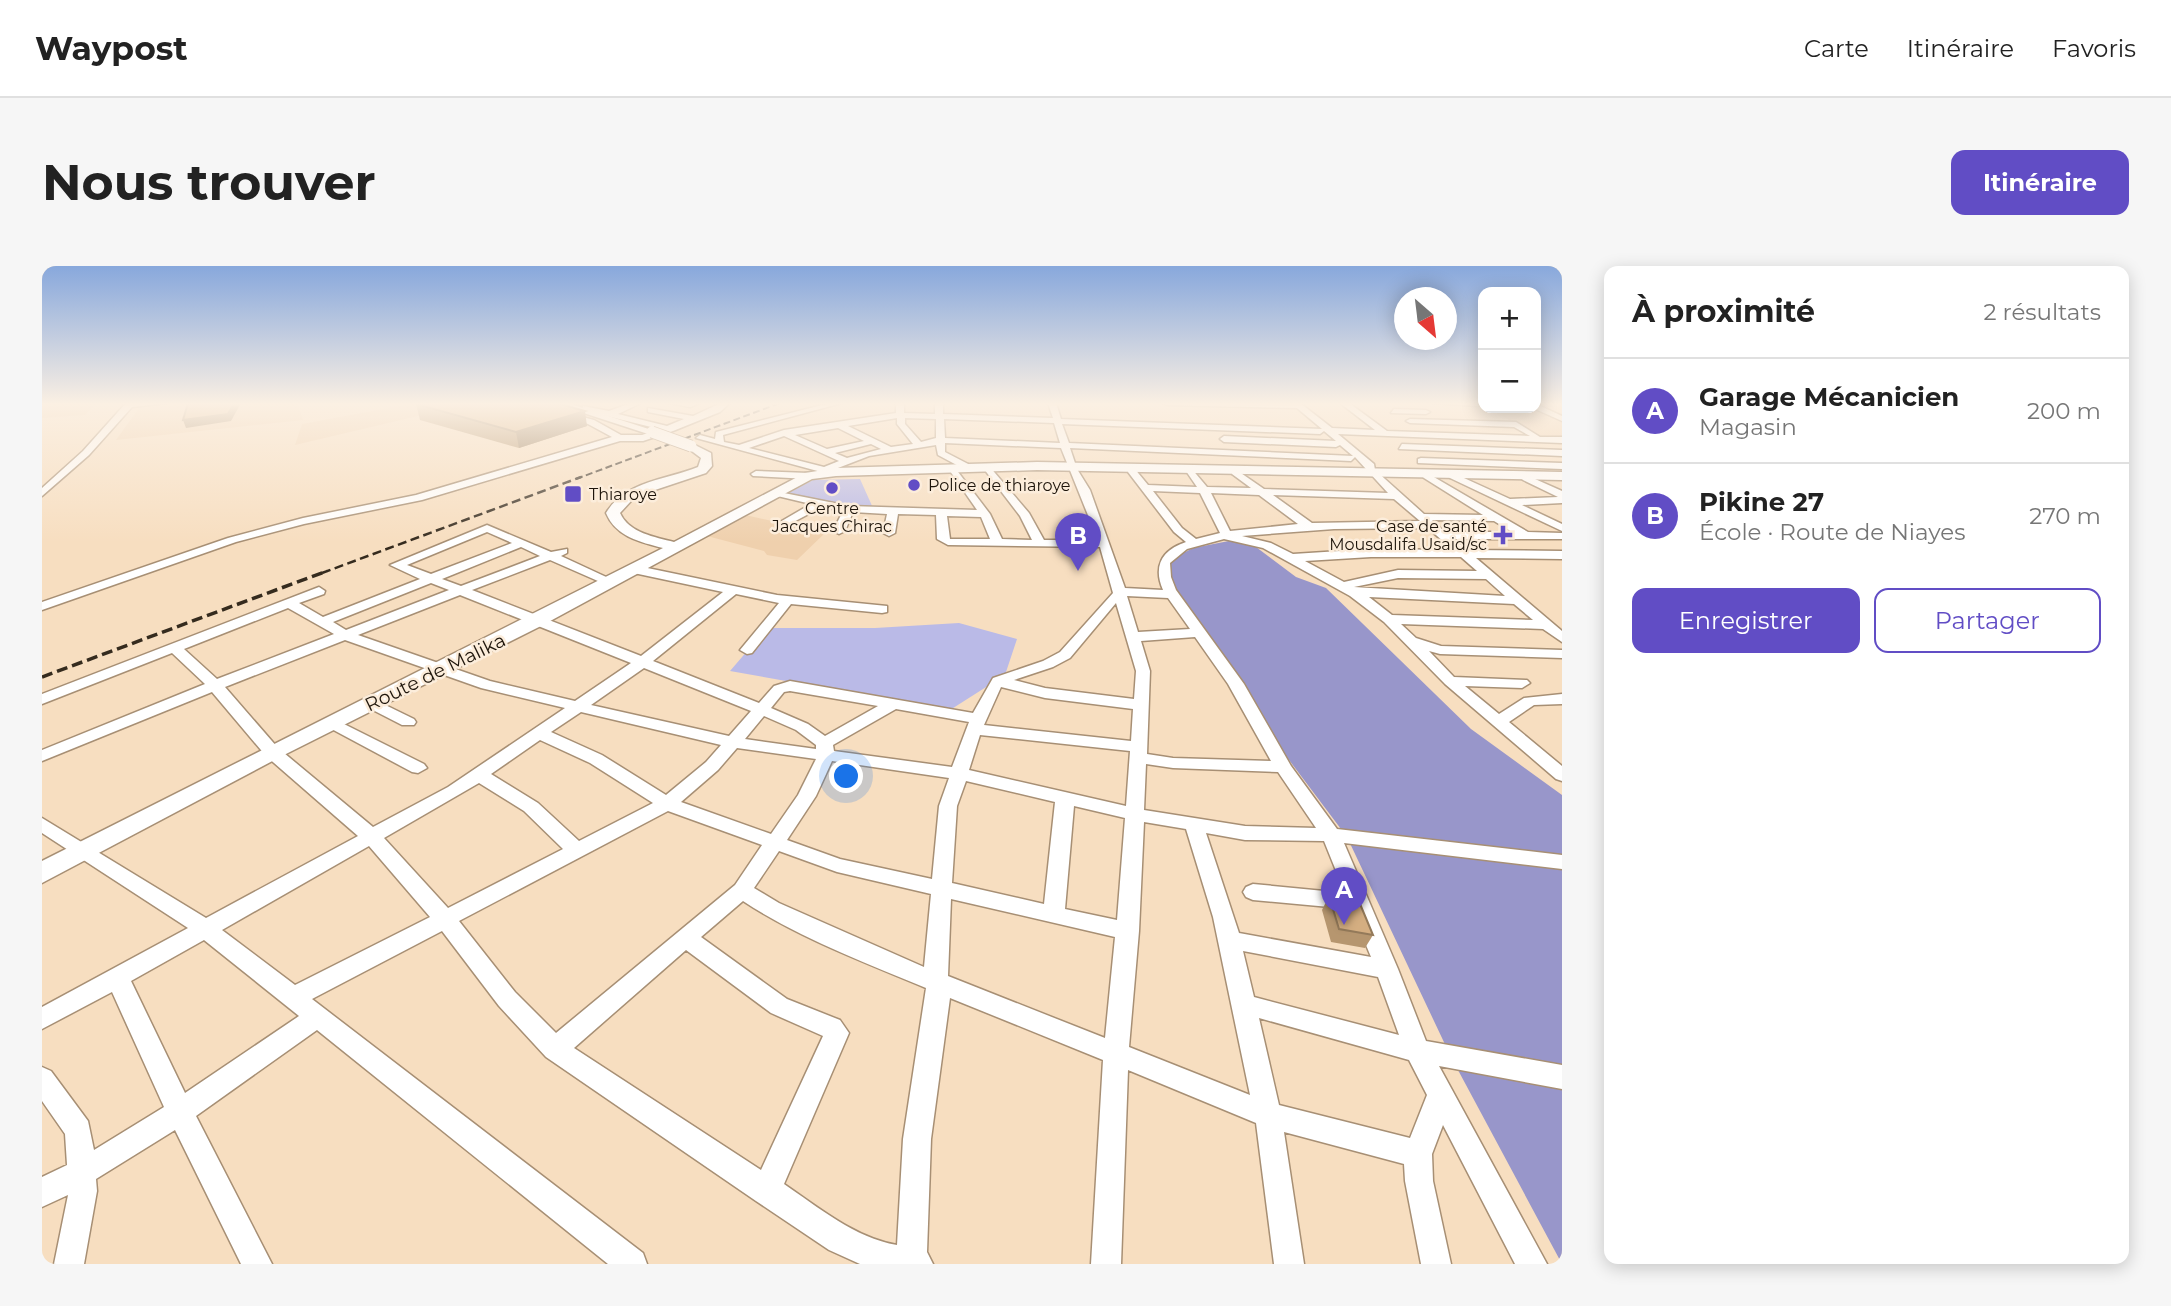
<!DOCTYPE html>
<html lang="fr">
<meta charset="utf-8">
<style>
body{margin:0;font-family:Montserrat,sans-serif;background:#f6f6f6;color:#222}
.controls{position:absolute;right:21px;top:21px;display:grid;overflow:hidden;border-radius:14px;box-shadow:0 4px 18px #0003}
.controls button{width:63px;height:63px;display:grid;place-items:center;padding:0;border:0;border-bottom:2px solid #e0e0e0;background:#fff;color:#222;font:35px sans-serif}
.compass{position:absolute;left:1352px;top:21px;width:63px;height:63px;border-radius:50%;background:#fff;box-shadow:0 4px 18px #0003;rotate:152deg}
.you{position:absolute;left:805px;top:511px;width:24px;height:24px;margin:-18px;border:5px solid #fff;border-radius:50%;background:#1a73e8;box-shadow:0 0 0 10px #1a73e833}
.badge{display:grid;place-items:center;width:46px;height:46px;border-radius:50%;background:#614dc5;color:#fff;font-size:23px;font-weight:700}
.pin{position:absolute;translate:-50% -58px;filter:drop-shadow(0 2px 4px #0008)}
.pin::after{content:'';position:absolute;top:37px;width:24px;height:21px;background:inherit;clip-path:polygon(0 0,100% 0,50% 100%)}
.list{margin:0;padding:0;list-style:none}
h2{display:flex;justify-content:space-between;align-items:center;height:91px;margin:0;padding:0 28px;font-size:30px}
h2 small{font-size:23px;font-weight:400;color:#767676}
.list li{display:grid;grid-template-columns:46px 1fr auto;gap:21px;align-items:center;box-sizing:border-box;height:105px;padding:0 28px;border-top:2px solid #e0e0e0}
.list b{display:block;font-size:26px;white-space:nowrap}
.list p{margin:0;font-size:23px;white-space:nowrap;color:#767676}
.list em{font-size:23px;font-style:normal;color:#767676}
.actions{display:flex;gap:14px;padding:21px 28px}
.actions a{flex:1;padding:16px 0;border:2px solid #614dc5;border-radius:14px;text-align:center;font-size:24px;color:#614dc5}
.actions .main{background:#614dc5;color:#fff}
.map{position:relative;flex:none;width:1520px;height:998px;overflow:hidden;border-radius:14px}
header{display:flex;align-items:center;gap:42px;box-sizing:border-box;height:98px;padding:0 35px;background:#fff;border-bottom:2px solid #e0e0e0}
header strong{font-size:33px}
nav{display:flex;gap:38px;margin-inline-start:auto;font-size:24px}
.intro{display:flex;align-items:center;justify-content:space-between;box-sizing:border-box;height:168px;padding:0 42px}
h1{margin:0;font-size:49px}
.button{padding:18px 32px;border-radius:14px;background:#614dc5;color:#fff;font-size:24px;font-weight:700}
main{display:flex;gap:42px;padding:0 42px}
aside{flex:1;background:#fff;border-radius:14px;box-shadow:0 4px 18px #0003}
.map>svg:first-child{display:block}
.built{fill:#efd0ad}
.green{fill:#babae7}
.water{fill:#9896ca}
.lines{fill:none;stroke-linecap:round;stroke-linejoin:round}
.minor-casing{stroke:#a78f74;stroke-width:3}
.major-casing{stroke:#a78f74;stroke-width:3}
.minor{fill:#fff;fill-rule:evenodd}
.major{fill:#fff;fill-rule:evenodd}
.rail-far2{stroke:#352b1e;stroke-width:2;stroke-dasharray:7 3.5;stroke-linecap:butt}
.rail-far1{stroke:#352b1e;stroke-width:2.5;stroke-dasharray:9 4.5;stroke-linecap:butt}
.rail{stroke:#352b1e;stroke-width:3.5;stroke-dasharray:11 5;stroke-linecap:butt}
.major-bridge-casing{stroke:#a78f74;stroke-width:13;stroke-linecap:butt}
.major-bridge{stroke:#fff;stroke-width:11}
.wall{fill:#b6966f}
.shaded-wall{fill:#947a5a}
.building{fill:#d4ae81;stroke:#947a5a;stroke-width:2}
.poi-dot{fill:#614dc5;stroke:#fceddb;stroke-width:2.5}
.labels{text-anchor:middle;stroke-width:5;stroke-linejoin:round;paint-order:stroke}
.far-poi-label{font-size:16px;fill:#1e150b;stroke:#fceddb;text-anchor:start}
.street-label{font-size:19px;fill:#1e150b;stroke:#fceddb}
</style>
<header>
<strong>Waypost</strong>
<nav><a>Carte</a><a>Itinéraire</a><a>Favoris</a></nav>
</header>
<div class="intro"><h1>Nous trouver</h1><a class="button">Itinéraire</a></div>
<main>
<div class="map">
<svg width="1520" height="998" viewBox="0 0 1520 998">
<rect width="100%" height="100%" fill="#f7dec0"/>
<g class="built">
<path d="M0,137H55L43,149L0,152Z"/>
<path d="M152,137H255L261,154L74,174L97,142Z"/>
<path d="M374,137H431L253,179L260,158Z"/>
<path d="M1445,142H1493L1520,155V173L1501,172Z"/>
<path d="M703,249L744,258L782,268L755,294L725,289L722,285L665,270Z"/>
</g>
<g class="green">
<path d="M818,213L831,242L798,240L743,229L771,214Z"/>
<path d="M917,357L975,373L963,409L908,444L688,405L725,362H833Z"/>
</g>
<path class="water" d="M1192,274L1206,275L1254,311L1284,322L1429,463L1520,529V998L1409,791L1305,571L1244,490L1182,392L1130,319L1126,307L1128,294L1151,282Z"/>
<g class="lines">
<g class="minor-casing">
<g id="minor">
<path d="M84,137H126L90,141L47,189L0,230V222L41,185Z"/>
<path d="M475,137H487L552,154L579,169H600L617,163L541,144V140L567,145L589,137H599L576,148L625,160L642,153L606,146V142L651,150L679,137H688L678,146L631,165L601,175H578L380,234L262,258L194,276L0,344V336L186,272L261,252L374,229L570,171L546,158Z"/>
<path d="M627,137H658L648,141Z"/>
<path d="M788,137H800L681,169L682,176L697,179L742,164L854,147V137H862V147L893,148V137H901V148L1011,152L1006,137H1014L1019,153L1280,163L1255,142L1125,139L1121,137H1258L1290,162L1333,164L1298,137H1307L1345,165L1488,170L1472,161L1368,157L1364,155L1368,153L1474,156L1498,171H1520V177L1296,168L1332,198L1333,204L1382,248L1441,249L1382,212L1380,210L1385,207L1486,266L1520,267V273H1411L1425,284L1520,285V293L1434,292L1520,365V376L1501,363L1359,358L1374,372L1399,380L1520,384V392L1398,388L1387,385L1412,411L1485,414L1488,417L1480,422L1423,420L1457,448L1482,432L1520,428V438L1492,439L1467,456L1520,500V515L1514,513L1403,418L1342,356L1308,330L1221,282L1182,273L1145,283L1128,297L1129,311L1134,324L1202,418L1249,500L1295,563L1520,589V603L1302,577L1356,703L1384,775L1520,799V823L1397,800L1505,998H1473L1401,859L1390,888L1391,915L1409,998H1379L1363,915L1362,898L1242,866L1262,998H1232L1214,857L1086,804L1079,998H1049L1061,794L908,732L889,873L885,986L891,998H818L787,984L714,935L504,791L457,740L400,665L270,733L601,987L605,998H566L275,764L154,850L230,998H199L133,864L54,913L55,925L42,998H12L26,929L0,941V911L25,899L23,868L0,835V801L9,805L46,855L52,884L122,841L70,726L0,763V741L146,662L0,567V552L164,652L316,570L224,490L170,426L0,495V484L163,418L130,387L0,438V428L277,321L283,325L282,328L257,337L281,351L378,313L348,299L445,259L509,286L525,283V287L519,290L575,316L565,319L508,294L430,324L599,390L681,326L587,306V300L591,299L735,329L845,340V346L840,347L749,338L710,387L705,388L698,384L737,337L694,328L611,395L717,437L732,420L748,415L931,447L951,412L1001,395L1018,386L1071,327L1058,281L906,279L895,273L894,249L856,248L853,267L847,270L841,267L845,248L811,246L803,265L797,268L791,265L801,245L780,241L742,261L736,258L738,256L769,238L727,228L732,225L807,240L935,244L908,205L913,202L948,248L960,273L990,274L978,250L942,203L947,200L987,247L1002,274H1056L1019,182L903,177V186L930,200V204H924L896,189L894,179L827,190L783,207L654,172L658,169L673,173L674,166ZM855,152V158L871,178L849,181L806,160ZM863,152L894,153V172L879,176L863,158ZM902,153L1012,157L1018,177L903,172ZM1020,158L1278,168L1282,165L1294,175L1182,170L1178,173L1182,176L1294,181L1298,179L1311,190L1027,177ZM796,162L822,175L785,183L753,169ZM742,170L797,195L782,201L707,182ZM829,178L839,183L805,192L793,187ZM1028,182L1309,195L1313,191L1346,227L1222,223L1193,203L1190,204V208L1209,222L1165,221L1149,202L1144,205L1155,221L1106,219L1092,202H1086V206L1132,266L1144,276C1119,284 1111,301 1121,324L1083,322L1048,224L1035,203ZM1111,225L1158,227L1178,267L1154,273L1140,262ZM1169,227L1217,229L1256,258L1188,265ZM1231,229L1352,233L1378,255L1270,257ZM905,250L939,251L948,273H908ZM1390,254L1452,255L1470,266H1403ZM1386,262L1411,284L1329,283L1251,288L1229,277L1200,270L1292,263ZM445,266L470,277L389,308L365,299ZM479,281L498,290L419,320L400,313ZM1329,291H1419L1435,305L1356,304L1302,316L1263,295ZM1356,312L1444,313L1463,330L1312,321ZM389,317L407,324L304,364L291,356ZM418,329L589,397L533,435L448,415L316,369ZM1085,330L1126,332L1148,363L1096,366ZM1327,331L1472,338L1491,354L1350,349ZM1074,337L1094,405L1092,433L1003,422L972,414L1011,401L1028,392ZM246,342L292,368L175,413L142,383ZM1153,371L1186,418L1229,495L1131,492L1105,488L1108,405L1099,375ZM303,374L439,422L523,442L406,521L331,561L236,482L183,421ZM602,402L709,445L687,470L549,439ZM959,421L1003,432L1091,443L1089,475L942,459ZM748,425L836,440L783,470L766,458L729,442L742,426ZM854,443L927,456L910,501L792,485L791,479ZM539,446L679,479L664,496L624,529L560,489L509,466ZM722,450L754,464L774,479V483L703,473ZM938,469L1088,485L1084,540L927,504ZM498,474L548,497L611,537L537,575L496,537L449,508ZM695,482L774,493L756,529L729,568L639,536L676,504ZM790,495L907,512L897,540L890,613L798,593L745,574L774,530ZM1104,498L1131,502L1236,506L1274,562L1203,560L1102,544ZM924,515L1013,536L1002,638L910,617L915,540ZM437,517L482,545L521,583L406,642L342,572ZM1032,540L1083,552L1075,654L1023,643ZM626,545L720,579L693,619L514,767L473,726L417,655ZM1102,556L1144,563L1171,651L1208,829L1087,781L1097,665ZM1164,567L1203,574L1282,575L1303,627L1211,618L1204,621L1201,626L1204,631L1211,634L1309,643L1329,691L1197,667ZM327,580L388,651L253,719L180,664ZM737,585L795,606L889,628L882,701L737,637L712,622ZM909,633L1073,671L1063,772L906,710ZM701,635C757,672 822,696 884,722L861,873L855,979C813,972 776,941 742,918L807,767L798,754L745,733L659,671ZM162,674L257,750L143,827L89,715ZM644,684L729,747L781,770L719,904L532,782ZM1201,685L1336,711L1357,769L1212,731ZM1217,752L1367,794L1385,829L1368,872L1237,839Z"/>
<path d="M1390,137H1439L1440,138L1436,140Z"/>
<path d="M1494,138L1520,150V155L1491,142Z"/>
<path d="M1352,143L1384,144L1388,146L1384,148L1349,147Z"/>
<path d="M1360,178L1520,184V190L1357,183Z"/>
<path d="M1379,192L1520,197V203L1376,197V193Z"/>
<path d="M714,205L767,207L772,210L767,213L711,210L709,208Z"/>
<path d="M1411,207L1468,233L1516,231L1481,214L1479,212L1484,209L1520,225V237L1480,239L1520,258V265L1408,212L1406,210Z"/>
<path d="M329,432L372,453L374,456L372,459H360L323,440L321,437Z"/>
<path d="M290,452L382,498L385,502L376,507L370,506L284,460L282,457Z"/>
</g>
</g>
<g class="major-casing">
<g id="major">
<path d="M511,137H526L616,166L606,168Z"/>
<path d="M649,177L669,187L670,200L664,207L601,228L590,234L578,247C587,267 613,271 632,276L763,207L794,202L995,196L1520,206V214L995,204L794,210L770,213L499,360L238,491L0,617V595L621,282C598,276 574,271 564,247C583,215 624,214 656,201L659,192L643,180Z"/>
</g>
</g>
<use href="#minor" class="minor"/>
<use href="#major" class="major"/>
<path class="rail-far2" d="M534,213L738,137"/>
<path class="rail-far1" d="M280,307L539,211"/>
<path class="rail" d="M0,411L285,305"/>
<g class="major-bridge-casing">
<path id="major-bridge" d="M610,166L649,180"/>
</g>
<use href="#major-bridge" class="major-bridge"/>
</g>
<g class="wall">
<path d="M374,138L545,160L477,182L378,154Z"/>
<path d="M1287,630L1331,669L1323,682L1289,676L1280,644Z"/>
</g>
<g class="shaded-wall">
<path d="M192,137H199L189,155L144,162L141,154Z"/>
<path d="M543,145L545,160L477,182L474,166Z"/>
</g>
<g class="building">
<path d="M146,137H192L186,148L141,154Z"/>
<path d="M381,137H515L543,145L474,166L374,138Z"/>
<path d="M1287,630L1316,633L1331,669L1297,663Z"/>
</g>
<linearGradient id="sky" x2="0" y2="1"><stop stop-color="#88a8dc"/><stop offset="0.5" stop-color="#fbf0e3"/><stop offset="1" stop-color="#fbf0e3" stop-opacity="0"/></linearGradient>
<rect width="1520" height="276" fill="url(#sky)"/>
<g class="poi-dot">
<circle cx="872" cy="219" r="7"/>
<circle cx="790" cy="222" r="7"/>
<rect x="522" y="219" width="18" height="18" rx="3.5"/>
<path d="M1457.5 258.5h7v7h7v7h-7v7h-7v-7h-7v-7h7z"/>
</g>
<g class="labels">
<g class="far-poi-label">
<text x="886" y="225">Police de thiaroye</text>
<text x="547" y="234">Thiaroye</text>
<text x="790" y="248" text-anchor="middle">Centre<tspan x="790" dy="18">Jacques Chirac</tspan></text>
<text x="1445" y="266" text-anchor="end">Case de santé<tspan x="1445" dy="18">Mousdalifa Usaid/sc</tspan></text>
</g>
<g class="street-label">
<text transform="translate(393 406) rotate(-26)" y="7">Route de Malika</text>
</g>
</g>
</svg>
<div class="controls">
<button>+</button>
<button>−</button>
</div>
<svg class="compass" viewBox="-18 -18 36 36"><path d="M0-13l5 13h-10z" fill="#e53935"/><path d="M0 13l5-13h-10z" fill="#767676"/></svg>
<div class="you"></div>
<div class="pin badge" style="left:1302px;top:659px">A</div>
<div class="pin badge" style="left:1036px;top:305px">B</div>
</div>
<aside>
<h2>À proximité<small>2 résultats</small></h2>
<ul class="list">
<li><span class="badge">A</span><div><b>Garage Mécanicien</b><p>Magasin</p></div><em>200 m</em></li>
<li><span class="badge">B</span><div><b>Pikine 27</b><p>École · Route de Niayes</p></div><em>270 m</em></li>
</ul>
<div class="actions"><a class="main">Enregistrer</a><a>Partager</a></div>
</aside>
</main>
